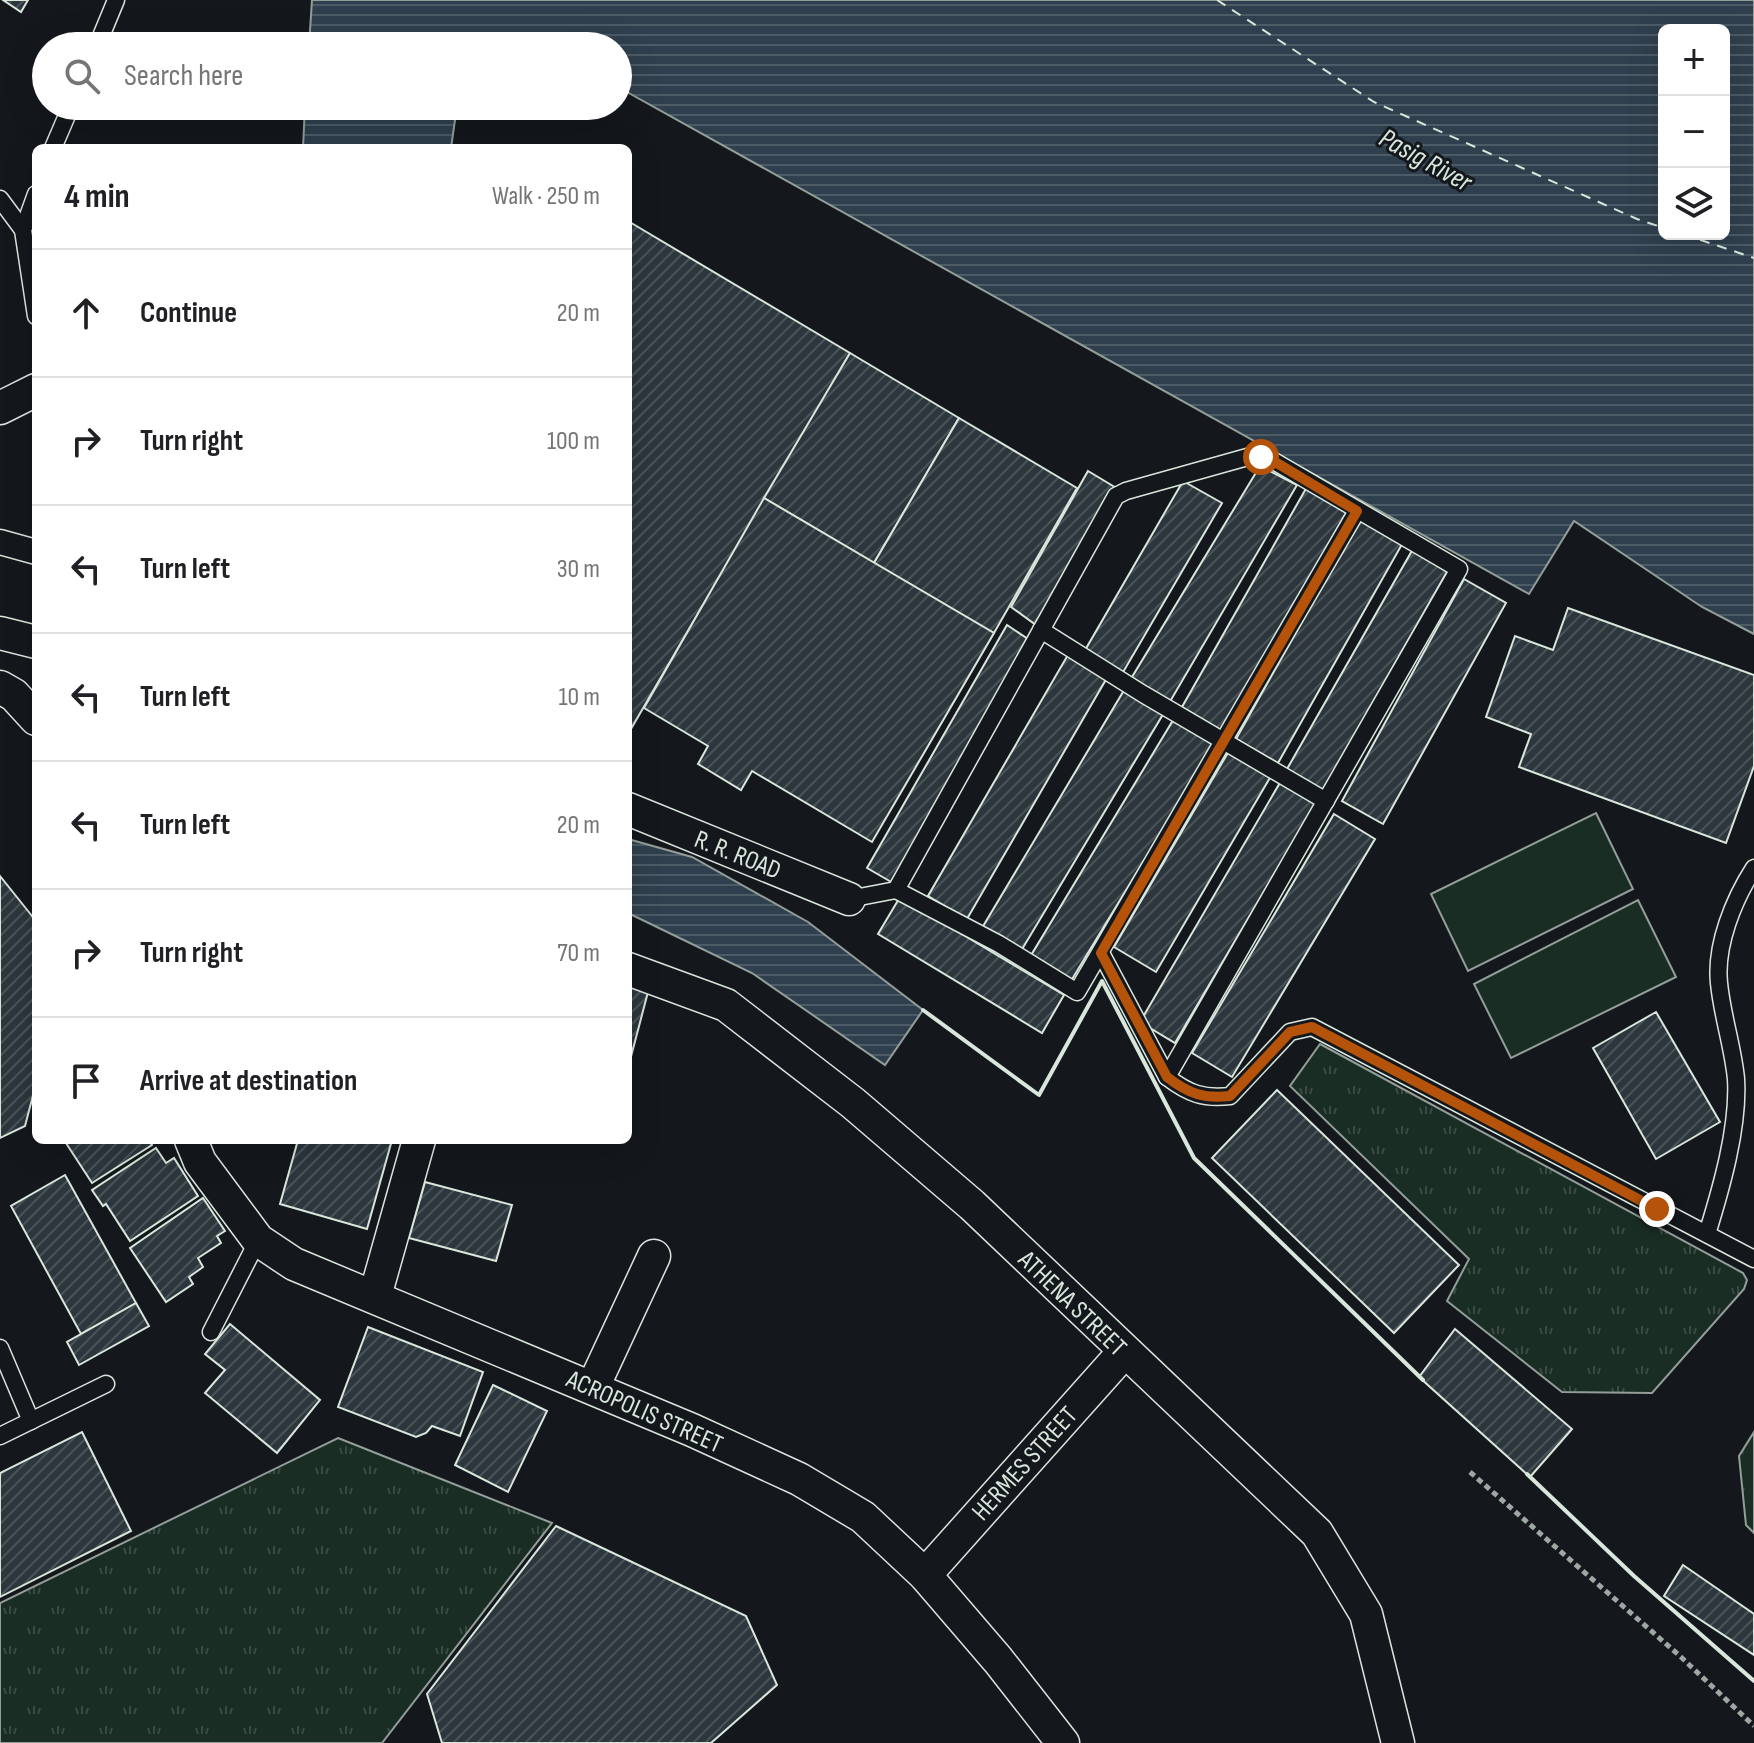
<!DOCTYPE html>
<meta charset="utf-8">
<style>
body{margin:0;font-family:"Sofia Sans Condensed",sans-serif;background:#f2f2f2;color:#202124}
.controls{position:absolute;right:24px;top:24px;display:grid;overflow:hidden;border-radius:12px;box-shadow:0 8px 32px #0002}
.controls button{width:72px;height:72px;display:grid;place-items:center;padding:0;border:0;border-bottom:2px solid #e0e0e0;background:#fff;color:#202124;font:40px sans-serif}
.stop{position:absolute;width:24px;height:24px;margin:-18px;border:6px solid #b45309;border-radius:50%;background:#fff}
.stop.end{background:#b45309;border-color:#fff;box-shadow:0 2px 8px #0008}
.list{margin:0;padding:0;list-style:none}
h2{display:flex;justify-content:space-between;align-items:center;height:104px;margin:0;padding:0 32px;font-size:34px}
h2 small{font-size:26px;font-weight:400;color:#757577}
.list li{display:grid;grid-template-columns:52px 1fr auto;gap:24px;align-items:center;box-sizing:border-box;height:128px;padding:0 32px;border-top:2px solid #e0e0e0}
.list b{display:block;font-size:30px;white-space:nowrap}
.list em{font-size:26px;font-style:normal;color:#757577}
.icon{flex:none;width:44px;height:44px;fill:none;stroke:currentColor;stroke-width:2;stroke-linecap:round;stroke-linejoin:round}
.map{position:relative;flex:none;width:1754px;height:1743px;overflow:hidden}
.search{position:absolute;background:#fff;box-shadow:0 8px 32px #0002;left:32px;top:32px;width:600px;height:88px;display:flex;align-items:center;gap:20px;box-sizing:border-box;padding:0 28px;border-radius:44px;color:#757577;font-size:30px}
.panel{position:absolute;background:#fff;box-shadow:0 8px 32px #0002;left:32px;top:144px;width:600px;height:1000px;border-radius:12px}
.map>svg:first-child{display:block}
.grass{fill:url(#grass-tufts);stroke:#939e99;stroke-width:2}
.pitch{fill:#1a2d24;stroke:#939e99;stroke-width:2}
.water{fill:url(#water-rules);stroke:#939e99;stroke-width:2;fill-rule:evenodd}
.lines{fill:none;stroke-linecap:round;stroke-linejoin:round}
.ferry{stroke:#d8e6dc;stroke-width:2;stroke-dasharray:10 8;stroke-linecap:butt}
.building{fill:url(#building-hatch);stroke:#d8e6dc;stroke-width:2}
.service-casing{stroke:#d8e6dc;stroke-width:19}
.pedestrian-casing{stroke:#d8e6dc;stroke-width:27}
.minor-casing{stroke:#d8e6dc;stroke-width:35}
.path{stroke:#9da8a2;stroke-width:5;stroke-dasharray:6 4;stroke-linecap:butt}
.service{stroke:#14181c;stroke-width:16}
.pedestrian{stroke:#14181c;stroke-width:24}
.minor{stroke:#14181c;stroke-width:32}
.wall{stroke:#d8e6dc;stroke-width:4}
.route{stroke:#b45309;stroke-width:10}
.labels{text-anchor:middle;stroke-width:6;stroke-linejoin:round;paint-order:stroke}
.street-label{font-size:26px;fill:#d8e6dc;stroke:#14181c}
.water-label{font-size:28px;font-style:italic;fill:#d8e6dc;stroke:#14181c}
</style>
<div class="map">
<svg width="1754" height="1743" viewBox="0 0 1754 1743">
<defs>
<pattern id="grass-tufts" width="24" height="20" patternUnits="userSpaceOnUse" patternTransform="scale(2)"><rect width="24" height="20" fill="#1a2d24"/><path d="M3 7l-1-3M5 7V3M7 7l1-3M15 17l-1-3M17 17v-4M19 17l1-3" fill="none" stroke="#3b4b43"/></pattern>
<pattern id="water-rules" width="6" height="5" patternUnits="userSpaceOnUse" patternTransform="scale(2)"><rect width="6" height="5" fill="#2f3f4d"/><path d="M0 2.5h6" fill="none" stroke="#4c5b66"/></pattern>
<pattern id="building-hatch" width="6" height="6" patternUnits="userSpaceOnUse" patternTransform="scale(2)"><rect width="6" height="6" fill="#2c363c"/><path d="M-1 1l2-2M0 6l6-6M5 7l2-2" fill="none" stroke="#4a5358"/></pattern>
</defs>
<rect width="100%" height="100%" fill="#14181c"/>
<g class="grass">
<path d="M1320,1044L1743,1273L1747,1280L1744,1289L1652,1393L1562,1392L1447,1301L1469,1259L1290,1086Z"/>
<path d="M1754,1432V1533L1746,1525L1739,1456Z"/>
<path d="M338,1438L552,1523L382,1743H0V1603Z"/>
</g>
<g class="pitch">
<path d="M1596,813L1633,889L1468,971L1431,894Z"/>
<path d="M1638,900L1676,977L1511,1058L1474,984Z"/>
</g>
<g class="water">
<path d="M312,0H1754V634L1702,607L1574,521L1529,594L618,87V46H544L525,36L497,33L478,46H309ZM1664,30H1724V234H1664Z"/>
<path d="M305,106H457L451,148H303Z"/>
<path d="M628,839L692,857L808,922L923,1010L885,1065L752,973L628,913Z"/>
</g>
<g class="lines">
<g class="ferry">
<path d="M1217,0L1374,102L1637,219L1664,228"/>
<path d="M1683,234L1754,258"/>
</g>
</g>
<g class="building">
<path d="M3,0H28L21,12Z"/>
<path d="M628,221L850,353L628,734Z"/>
<path d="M850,353L959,418L874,563L764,498Z"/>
<path d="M959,418L1077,488L994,633L874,563Z"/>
<path d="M1260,466L1297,485L1168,705L1129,682Z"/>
<path d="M1088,471L1118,489L1036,625L1011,607Z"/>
<path d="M1183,481L1222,503L1122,674L1084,652Z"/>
<path d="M1308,485L1349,508L1222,731L1182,707Z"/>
<path d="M764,498L994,633L872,842L752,771L741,790L698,764L708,746L644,708Z"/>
<path d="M1362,515L1405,539L1278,763L1236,739Z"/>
<path d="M1413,549L1448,570L1323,790L1287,769Z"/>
<path d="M1464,579L1506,603L1383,824L1342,801Z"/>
<path d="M1568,608L1754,675V766L1726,843L1519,767L1531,734L1486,717L1515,636L1553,650Z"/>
<path d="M1007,625L1031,641L893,883L867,868Z"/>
<path d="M1069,653L1108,676L967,919L928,896Z"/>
<path d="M1126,687L1165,711L1021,951L982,928Z"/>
<path d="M1175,717L1216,742L1071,981L1030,957Z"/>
<path d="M1229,751L1271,776L1156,972L1114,947Z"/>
<path d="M1281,781L1316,803L1175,1043L1140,1022Z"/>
<path d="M1334,814L1375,839L1232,1077L1192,1053Z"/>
<path d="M0,876L36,921V1084L25,1126L0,1138Z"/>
<path d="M900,897L1064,995L1042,1033L878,934Z"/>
<path d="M628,986L648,992L628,1068Z"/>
<path d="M1656,1012L1720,1122L1656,1159L1593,1048Z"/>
<path d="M1277,1090L1459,1265L1394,1333L1212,1158Z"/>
<path d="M64,1140H149L152,1145L92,1183Z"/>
<path d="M298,1140H392L367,1229L280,1204Z"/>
<path d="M156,1148L166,1163L174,1158L198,1196L130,1241L106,1204L103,1206L92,1190Z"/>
<path d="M65,1175L136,1303L81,1334L11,1206Z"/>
<path d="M425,1182L512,1205L496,1261L409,1238Z"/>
<path d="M203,1198L225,1231L217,1236L221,1243L198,1258L203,1267L189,1277L193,1284L166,1302L130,1248Z"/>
<path d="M136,1303L149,1326L79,1365L67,1342Z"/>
<path d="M230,1324L320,1400L277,1453L205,1393L225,1370L205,1354Z"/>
<path d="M368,1327L483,1372L460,1436L432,1426L426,1433L416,1437L338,1407Z"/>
<path d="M1455,1329L1572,1429L1530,1477L1419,1377Z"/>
<path d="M493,1385L547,1411L508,1492L455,1465Z"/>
<path d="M82,1432L131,1531L0,1597V1473Z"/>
<path d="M556,1526L746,1616L777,1685L711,1743H442L427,1694Z"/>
<path d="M1683,1565L1754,1614V1655L1664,1596Z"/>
</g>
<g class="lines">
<g class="service-casing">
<g id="service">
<path d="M97,46L116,0"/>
<path d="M53,148L71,106"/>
<path d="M36,194L23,230L36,316"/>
<path d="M0,199L23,230"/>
<path d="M1041,630L1143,694L1326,801"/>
<path d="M896,890L999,944L1077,992L1357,511"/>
<path d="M849,899L896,890L1116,496L1126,491L1251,456L1272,460L1459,569L1167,1077"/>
<path d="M1101,953L1167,1077C1189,1094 1204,1099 1230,1096L1290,1032L1312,1027L1754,1259"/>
<path d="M1707,1234C1721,1189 1739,1127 1736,1079C1733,1047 1722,1015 1719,983C1715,945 1734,899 1754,868"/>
<path d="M211,1332L258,1240"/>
<path d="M0,1348L31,1421"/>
<path d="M0,1436L106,1384"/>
</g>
</g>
<g class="pedestrian-casing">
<path id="pedestrian" d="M0,542L36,552"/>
</g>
<g class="minor-casing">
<g id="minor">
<path d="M0,408L36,390"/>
<path d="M0,633L36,642"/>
<path d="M0,687L14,695L36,719"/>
<path d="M628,809L849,899"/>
<path d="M628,969L726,1005L853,1103L972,1205L1317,1533L1366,1614L1398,1743"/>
<path d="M191,1140L200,1162L258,1240L294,1264L692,1430L799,1479L863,1517L925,1575L998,1660L1063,1743"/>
<path d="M375,1296L419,1140"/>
<path d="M593,1387L654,1256"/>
<path d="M925,1575L1124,1352"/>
</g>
</g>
<path class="path" d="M1470,1472L1681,1657L1754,1726"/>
<use href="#service" class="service"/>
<use href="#pedestrian" class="pedestrian"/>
<use href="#minor" class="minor"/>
<g class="wall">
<path d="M923,1010L1039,1095L1102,981L1194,1158L1423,1380"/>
<path d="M1527,1474L1634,1576L1754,1681"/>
</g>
</g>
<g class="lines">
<path class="route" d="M1261,457L1272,460L1357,511L1101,953L1167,1077C1189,1094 1204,1099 1230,1096L1290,1032L1312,1027L1657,1209"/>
</g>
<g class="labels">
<g class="street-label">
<text transform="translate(738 854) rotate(22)" y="9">R. R. ROAD</text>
<text transform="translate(1073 1303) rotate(44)" y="9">ATHENA STREET</text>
<text transform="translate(645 1411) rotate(24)" y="9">ACROPOLIS STREET</text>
<text transform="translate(1024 1463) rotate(-48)" y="9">HERMES STREET</text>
</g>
<g class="water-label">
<text transform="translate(1426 159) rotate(29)" y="10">Pasig River</text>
</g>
</g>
</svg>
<div class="controls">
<button>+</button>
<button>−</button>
<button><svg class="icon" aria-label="layers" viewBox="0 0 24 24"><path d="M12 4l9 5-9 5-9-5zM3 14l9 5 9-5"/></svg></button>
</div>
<div class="stop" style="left:1261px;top:457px"></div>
<div class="stop end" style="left:1657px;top:1209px"></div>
<div class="search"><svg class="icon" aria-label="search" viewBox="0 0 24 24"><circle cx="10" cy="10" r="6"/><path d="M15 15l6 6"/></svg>Search here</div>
<section class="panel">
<h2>4 min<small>Walk · 250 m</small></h2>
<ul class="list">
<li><svg class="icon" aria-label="ahead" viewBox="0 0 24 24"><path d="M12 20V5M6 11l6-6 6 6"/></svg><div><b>Continue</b></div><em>20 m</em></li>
<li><svg class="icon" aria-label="right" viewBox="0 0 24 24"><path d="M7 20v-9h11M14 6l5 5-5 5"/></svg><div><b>Turn right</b></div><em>100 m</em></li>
<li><svg class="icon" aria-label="left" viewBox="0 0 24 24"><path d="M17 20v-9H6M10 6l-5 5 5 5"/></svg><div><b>Turn left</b></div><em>30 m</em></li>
<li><svg class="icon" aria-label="left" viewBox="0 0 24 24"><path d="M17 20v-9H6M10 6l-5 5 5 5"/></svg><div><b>Turn left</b></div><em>10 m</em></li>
<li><svg class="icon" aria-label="left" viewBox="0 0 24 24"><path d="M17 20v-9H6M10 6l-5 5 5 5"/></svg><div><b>Turn left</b></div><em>20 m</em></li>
<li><svg class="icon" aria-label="right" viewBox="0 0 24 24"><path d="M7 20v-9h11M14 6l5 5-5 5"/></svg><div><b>Turn right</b></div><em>70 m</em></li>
<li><svg class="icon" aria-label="arrive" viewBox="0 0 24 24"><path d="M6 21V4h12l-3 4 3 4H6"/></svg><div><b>Arrive at destination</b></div></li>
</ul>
</section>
</div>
